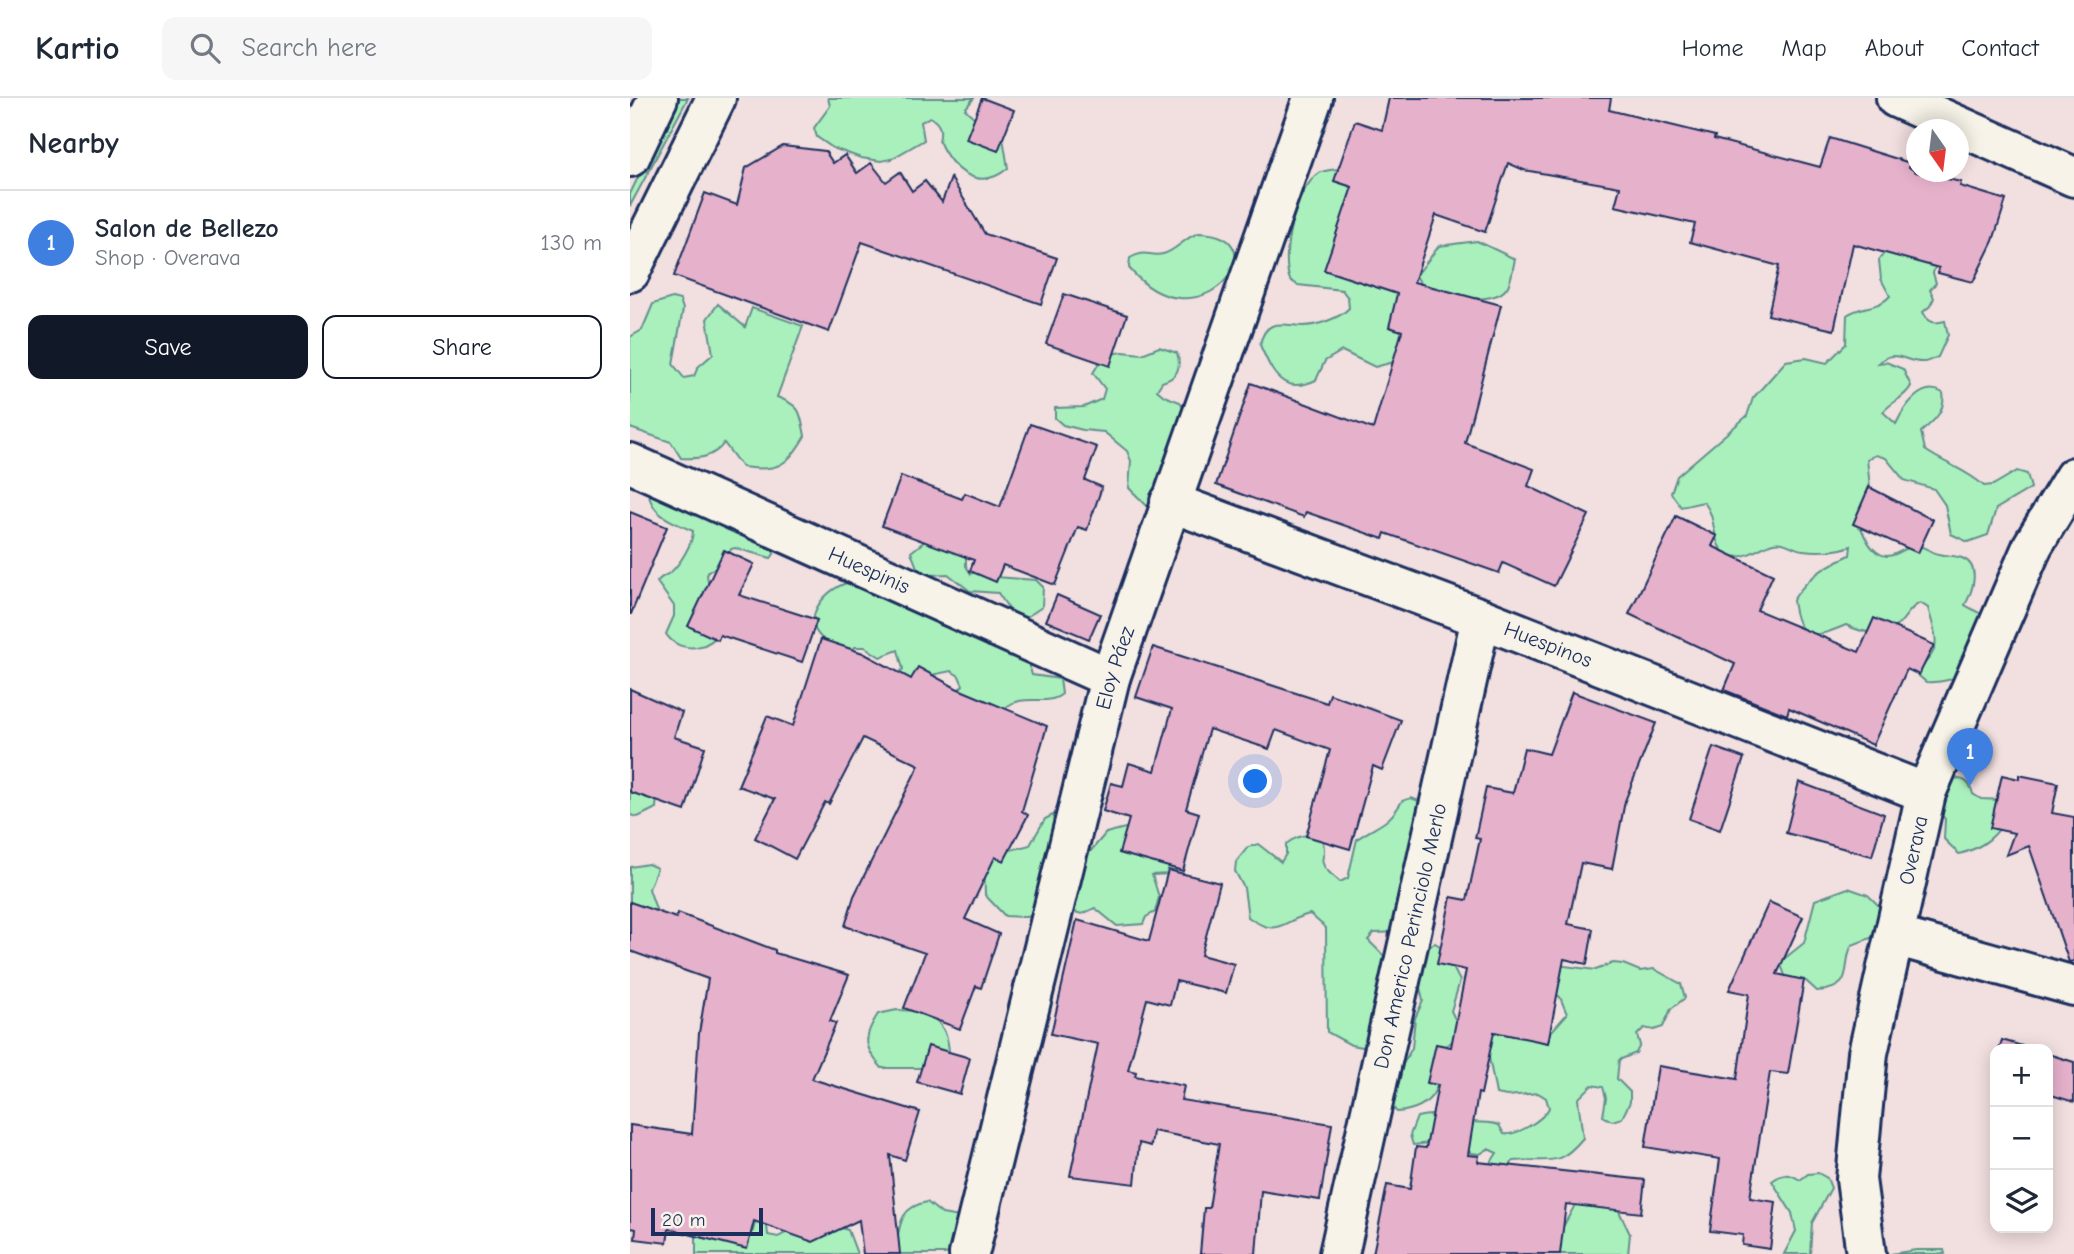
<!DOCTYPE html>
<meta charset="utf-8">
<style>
body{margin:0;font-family:"Comic Neue",sans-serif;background:#f6f6f7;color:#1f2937}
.controls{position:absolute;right:21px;bottom:21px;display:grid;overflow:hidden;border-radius:14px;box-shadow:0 4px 18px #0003}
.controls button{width:63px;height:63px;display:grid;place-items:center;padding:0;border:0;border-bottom:2px solid #e0e1e3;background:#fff;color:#1f2937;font:35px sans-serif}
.compass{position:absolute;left:1276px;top:21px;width:63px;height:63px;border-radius:50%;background:#fff;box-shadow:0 4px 18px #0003;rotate:166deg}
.scale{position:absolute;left:21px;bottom:18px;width:112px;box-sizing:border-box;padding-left:7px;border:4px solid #1b2f5e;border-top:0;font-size:19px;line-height:24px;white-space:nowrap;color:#1b2f5e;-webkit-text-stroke:5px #f7f3e8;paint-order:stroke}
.you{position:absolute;left:626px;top:684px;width:24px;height:24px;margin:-18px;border:5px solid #fff;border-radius:50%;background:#1a73e8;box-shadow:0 0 0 10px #1a73e833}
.badge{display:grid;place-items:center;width:46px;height:46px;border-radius:50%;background:#111827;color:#fff;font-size:23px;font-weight:700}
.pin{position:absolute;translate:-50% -58px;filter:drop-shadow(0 2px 4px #0008)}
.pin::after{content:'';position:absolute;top:37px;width:24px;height:21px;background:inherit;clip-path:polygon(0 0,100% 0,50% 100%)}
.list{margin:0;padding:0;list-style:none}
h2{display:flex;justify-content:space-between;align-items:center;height:91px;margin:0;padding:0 28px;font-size:30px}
h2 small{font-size:23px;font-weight:400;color:#747a83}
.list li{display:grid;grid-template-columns:46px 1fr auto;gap:21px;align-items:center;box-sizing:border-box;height:105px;padding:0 28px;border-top:2px solid #e0e1e3}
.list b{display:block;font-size:26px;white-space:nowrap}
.list p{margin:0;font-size:23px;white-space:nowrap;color:#747a83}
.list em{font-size:23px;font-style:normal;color:#747a83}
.actions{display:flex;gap:14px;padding:21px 28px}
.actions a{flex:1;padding:16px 0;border:2px solid #111827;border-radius:14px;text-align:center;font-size:24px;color:#111827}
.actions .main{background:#111827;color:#fff}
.icon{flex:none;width:38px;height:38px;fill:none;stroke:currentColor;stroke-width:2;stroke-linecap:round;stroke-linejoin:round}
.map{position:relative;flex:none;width:1444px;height:1156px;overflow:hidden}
header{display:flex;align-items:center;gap:42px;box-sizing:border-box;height:98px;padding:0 35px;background:#fff;border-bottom:2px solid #e0e1e3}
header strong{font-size:33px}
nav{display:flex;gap:38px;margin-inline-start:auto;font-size:24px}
.search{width:490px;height:63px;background:#f6f6f7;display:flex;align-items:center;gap:18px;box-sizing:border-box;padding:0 24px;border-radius:14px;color:#747a83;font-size:26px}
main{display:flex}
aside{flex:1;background:#fff}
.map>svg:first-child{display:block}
.green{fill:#aaf0bc;stroke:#62908d;stroke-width:2}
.building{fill:#e6b1cb;stroke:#1b2f5e;stroke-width:2}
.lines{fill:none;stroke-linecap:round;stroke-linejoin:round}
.minor-casing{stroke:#1b2f5e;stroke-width:44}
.minor{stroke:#f7f3e8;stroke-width:38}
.labels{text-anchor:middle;stroke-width:7;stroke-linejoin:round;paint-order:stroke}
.street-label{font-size:21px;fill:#1b2f5e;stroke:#f7f3e8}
</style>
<header>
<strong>Kartio</strong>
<div class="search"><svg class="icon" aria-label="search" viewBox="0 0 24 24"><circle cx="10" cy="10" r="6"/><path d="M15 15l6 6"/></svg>Search here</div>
<nav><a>Home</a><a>Map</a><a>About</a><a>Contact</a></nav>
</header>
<main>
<aside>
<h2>Nearby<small></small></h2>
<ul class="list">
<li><span class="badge" style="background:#3f7fe0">1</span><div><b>Salon de Bellezo</b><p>Shop · Overava</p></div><em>130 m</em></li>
</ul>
<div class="actions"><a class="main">Save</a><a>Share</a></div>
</aside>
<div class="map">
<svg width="1444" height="1156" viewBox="0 0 1444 1156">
<rect width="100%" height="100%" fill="#f2dfdf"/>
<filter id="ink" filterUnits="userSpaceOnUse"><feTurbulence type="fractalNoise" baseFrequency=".0143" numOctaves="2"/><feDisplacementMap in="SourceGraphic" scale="14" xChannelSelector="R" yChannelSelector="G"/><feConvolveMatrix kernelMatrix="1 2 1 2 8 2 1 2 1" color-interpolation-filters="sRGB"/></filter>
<g filter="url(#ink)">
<g class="green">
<path d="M46,0H58L0,108V96Z"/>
<path d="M198,0H344L335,11L364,38L373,40L378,70C349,95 322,72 309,43C312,31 310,26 300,19L291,24L294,42L261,61L251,63L231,60L203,50L187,39L184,30L200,8Z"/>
<path d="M709,71L719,72L772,182L802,254L745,269L712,253L695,263L686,282C652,298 642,274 630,247C635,220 652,227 673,228C687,228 710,220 719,210L718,200L712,192L668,187L660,182C650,157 665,92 688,76C693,72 702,72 709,71Z"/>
<path d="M569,135C656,137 569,254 499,170L500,160C516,151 519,159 533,156C546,153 555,139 569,135Z"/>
<path d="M847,143L885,161C883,169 882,180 878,188C867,209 817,198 798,196L786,178L809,148Z"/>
<path d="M1261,146L1306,166L1303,175L1306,185L1300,192L1304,200L1300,208L1293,214C1298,225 1304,226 1315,223L1318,237L1308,259C1304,260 1296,265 1292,264C1274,264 1266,250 1248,265L1256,264L1273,271L1281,288C1275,300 1262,303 1253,314L1266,326C1274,309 1292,282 1313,295C1316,313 1304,323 1291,334L1295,352C1315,366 1337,372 1354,388L1363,387L1387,373L1397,376L1401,390L1366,411L1358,437L1338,444L1321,436L1315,407L1304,391L1274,382L1256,360L1246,357L1237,361L1241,399L1230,425C1232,435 1240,451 1250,456C1262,463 1273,449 1285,448C1293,447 1299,453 1305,455C1314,458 1323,457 1332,460C1352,468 1342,494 1335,507L1351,516L1357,537C1339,567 1335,586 1296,584L1289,578C1291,566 1298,564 1303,554C1310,543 1301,522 1298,510L1290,505C1279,510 1278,517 1270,525C1255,540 1232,535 1216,527C1183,541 1168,544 1163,502C1179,478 1194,469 1220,457L1221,448C1209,453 1188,454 1173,452C1162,451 1155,442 1143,445C1129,449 1112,465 1097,456C1080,447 1088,417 1073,404L1051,409L1041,395L1047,378L1117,318L1123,300L1156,263L1176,260L1197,265L1216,246L1217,217C1231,207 1249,211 1260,198L1251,181L1249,162Z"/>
<path d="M42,200L50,202L53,211L43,266L54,280L64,278L68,269L83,256L77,221L88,206L115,229L122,210L173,228L147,299C171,308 170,313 175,338C157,368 148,374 112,369L94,345C84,360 68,361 51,360L41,344L0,330V239L12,232L23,206Z"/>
<path d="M529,249L547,255C552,270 547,280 532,284L527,292L534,298L550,304L555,313L520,411L499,390L501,363L497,353L474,334L453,332L433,327L425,320V310L454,309L472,301L475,291L463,275L474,257L493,254L512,256Z"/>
<path d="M18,386L141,441L144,456L141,460L105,450L101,451L95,466L79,473L77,477L87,538C73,553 48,554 36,536L44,518V508L27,484C31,478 35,478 41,474C50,466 63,445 63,433C39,422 17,416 18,386Z"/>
<path d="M295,443L336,458V468L341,476L349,471L366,479L406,482L413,489L412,509L395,520H385L368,495L340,493L318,476L298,477L288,472L281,454Z"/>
<path d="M221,484L352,539L358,549L379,548L398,562L402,577L430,581L432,596C415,610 395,593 374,611L321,601L333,587L329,578L321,573L261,585L273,571L268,552L250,559L235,549H225L212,565L195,551L193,541C168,522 197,488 221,484Z"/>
<path d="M0,670L27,699L26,710L8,719L0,717Z"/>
<path d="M1323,680C1335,681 1340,684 1343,696L1351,701L1373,702L1380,716C1367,737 1354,750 1329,756L1314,741L1315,721L1303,706Z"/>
<path d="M781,700L797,706L771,834L744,835L738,842L758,862L739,950L721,947L697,934L696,830L680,816C650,823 649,841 618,819L614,790L605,773L606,764L618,749L628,746L651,764L656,756V746C667,738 694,727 694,752C694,759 690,761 694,768C697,774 705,779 710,784L718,780L727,741C748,726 758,728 772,703Z"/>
<path d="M433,712L453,762L476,735L495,730L548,770L541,776L522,777L529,799L525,814L516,819L513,826L487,828L465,810L452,816L441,813L396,819L375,818L355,797L354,759L400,747L415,721Z"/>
<path d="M18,766L27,770L19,791L27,814L0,820V769Z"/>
<path d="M1218,790L1238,797L1255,814L1246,838L1222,847C1211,866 1227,891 1187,893L1176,883L1156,880L1150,864L1174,845L1185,802Z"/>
<path d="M805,845L813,850L830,883L821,913L825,921L914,942L937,916L930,899L922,894L927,867L966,872L983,865L993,866L1010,873L1024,871L1051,886L1055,900L1041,911L1033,929L1024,932L1014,930L1007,937L1010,947L1006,955L989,962L987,981L1000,994V1004L992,1020L982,1023L973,1018L976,1000L973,989L962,987L948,1001L953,1040C926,1072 920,1059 883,1063L878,1071L852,1078L867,1055L858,1051L850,1056L841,1055L825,1042L783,1047L780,1037L787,1019C808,1014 821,1020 842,1024C851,1025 860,1024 869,1027L874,1036C886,1038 913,1022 919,1010L916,1000L908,995L877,998L866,996L859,959L849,942L828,940L812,950C810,985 809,1010 767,1014L763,1010L773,966L782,950L785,920L793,903L787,876L796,849Z"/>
<path d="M267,912C298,912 317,921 319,954L306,970H252C233,949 233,939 248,916Z"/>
<path d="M1188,1075L1197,1080L1201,1090L1182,1125L1180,1156H1154L1166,1133L1162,1115L1142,1083C1153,1075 1159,1075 1170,1082L1178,1076Z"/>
<path d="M297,1104L312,1116L330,1119L335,1152L314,1156H252L266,1148C270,1124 271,1109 297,1104Z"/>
<path d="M946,1105L987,1109L1000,1136L998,1156H911L927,1140Z"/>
<path d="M127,1115L137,1127L138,1137L148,1139C164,1129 200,1125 218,1132L227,1156H66V1135L117,1139L123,1133Z"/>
<path d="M1286,1152H1314L1315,1156H1261Z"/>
</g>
<g class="building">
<path d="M352,0L384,12L368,53L336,41Z"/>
<path d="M759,0H981L979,12L1085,38L1084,41L1190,69L1200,40L1280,65L1279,69L1286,74L1331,84L1330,88L1376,102L1363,143L1343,184L1308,175L1309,170L1223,146L1204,232L1138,217L1149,168L1060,144L1065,126L985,108L990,89L894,72L878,65L855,134L806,117L784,184L871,207L835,345L904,371L898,388L959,417L924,488L873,465L869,475L755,435L753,441L676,414L674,419L586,387L621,285L743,331L772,233L759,229L767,196L694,172L722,89L704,83L725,23L752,32Z"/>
<path d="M153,48L195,53L203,65L215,57L227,75L241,65L256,84L270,74L282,93L295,83L312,104L321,80L355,136L427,160L411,206L232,144L199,234L44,178L75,95L107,107L116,70Z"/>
<path d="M434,196L497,217L480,268L416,246Z"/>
<path d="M400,326L467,349L455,382L472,389L457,432L448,429L425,487L373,467L366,484L340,473L344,462L252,428L271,378L332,401L335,395L370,409Z"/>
<path d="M1239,389L1303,422L1288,455L1223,426Z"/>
<path d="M0,414L37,429L1,516H0Z"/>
<path d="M1046,418L1087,438L1082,448L1143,477L1127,512L1229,554L1244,520L1304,547L1289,577L1277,571L1243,647L1159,610L1157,617L1094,592L1105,566L999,516Z"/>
<path d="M94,452L124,466L109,497L187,522L172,564L90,537L88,542L58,528Z"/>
<path d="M427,497L470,516L459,541L416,523Z"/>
<path d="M191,541L233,555L281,581L288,569L326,590L417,628L392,713L398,717L374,763L365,759L335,821L369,836L351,890L346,888L330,931L274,910L295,855L215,828L224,798L289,667L233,640L199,706L195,704L165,761L125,740L145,701L108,688L137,618L163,628Z"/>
<path d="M523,549L697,605L700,596L771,622L752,672L743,668L720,751L676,738L700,652L646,632L639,651L579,631L556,711L569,715L553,773L489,755L499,721L473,713L481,685L493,688L499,665L525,673L542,611L506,599Z"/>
<path d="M0,591L52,614L44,639L75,649L55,713L0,694Z"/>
<path d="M942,594L1026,625L995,703L982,771L951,765L938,826L963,831L957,866L934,861L918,945L864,934L851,996L848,995L838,1057L849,1058L848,1064L1015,1082L1011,1115L936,1106L930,1156H743L757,1087L780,1091L786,1049L796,1050L808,987L797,985L806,946L821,949L836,872L807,866L821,799L837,802L850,741L845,740L856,690L883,695L894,650L919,656Z"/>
<path d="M1083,649L1114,660L1090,732L1059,721Z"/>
<path d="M1372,677L1389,681V677L1428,685L1422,715L1444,719V863L1439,864L1399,748L1376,757L1384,735L1360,730Z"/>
<path d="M1169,684L1254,716L1242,758L1156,735Z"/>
<path d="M538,772L590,785L571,857L604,866L596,895L546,883L540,907L517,901L498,972L506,974L505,978L554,988L551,1002L702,1026L690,1102L631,1093L626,1156H570L574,1110H579L589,1046L523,1033L521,1048L509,1045L505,1086L440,1078L468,946L421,936L447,822L519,843Z"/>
<path d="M0,804L46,820L48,815L145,852V855L219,877L200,923L206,925L182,981L290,1014L275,1062L260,1057L270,1156H233L229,1122L183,1144L124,1123L117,1151L39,1131L37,1145L5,1141L6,1131L0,1130V1027L62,1036L69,935L78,881L0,853Z"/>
<path d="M1139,804L1173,819L1147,876L1174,882L1158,976L1140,974L1120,1100L1146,1104L1140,1151L1112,1147L1113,1137L1080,1133L1090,1061L1015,1049L1028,968L1107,981L1119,896L1099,892Z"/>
<path d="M1372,942L1402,951H1369Z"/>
<path d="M298,948L340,960L330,996L287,984Z"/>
<path d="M1418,956L1444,964V1004L1418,996Z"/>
</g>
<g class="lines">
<g class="minor-casing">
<g id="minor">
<path d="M1266,0L1444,79"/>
<path d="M0,59L28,0"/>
<path d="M0,174L86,0"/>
<path id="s1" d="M0,365L480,580"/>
<path id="s2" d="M540,404L851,520L1296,695"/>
<path d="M1265,838L1444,888"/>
<path id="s3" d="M339,1156L480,580L683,0"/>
<path id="s4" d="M709,1156L851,520"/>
<path id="s5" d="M1236,1156L1226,1081L1238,955L1296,695L1403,447L1444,379"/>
</g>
</g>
<use href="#minor" class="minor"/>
</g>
</g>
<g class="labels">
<g class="street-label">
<text dy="7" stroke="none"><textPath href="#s1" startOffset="262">Huespinis</textPath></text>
<text dy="7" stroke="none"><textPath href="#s2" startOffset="404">Huespinos</textPath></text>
<text dy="7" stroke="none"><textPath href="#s3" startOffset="604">Eloy Páez</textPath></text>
<text dy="7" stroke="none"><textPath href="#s5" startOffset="410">Overava</textPath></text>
<text dy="7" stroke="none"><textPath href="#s4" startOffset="326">Don Americo Perinciolo Merlo</textPath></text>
</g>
</g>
</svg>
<div class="controls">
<button>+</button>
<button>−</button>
<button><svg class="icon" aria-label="layers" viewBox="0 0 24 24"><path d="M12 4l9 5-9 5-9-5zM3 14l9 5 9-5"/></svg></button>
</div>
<svg class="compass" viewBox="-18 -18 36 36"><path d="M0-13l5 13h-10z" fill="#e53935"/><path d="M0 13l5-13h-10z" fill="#747a83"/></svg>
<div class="scale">20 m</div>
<div class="you"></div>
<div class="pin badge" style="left:1340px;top:688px;background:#3f7fe0">1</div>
</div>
</main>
